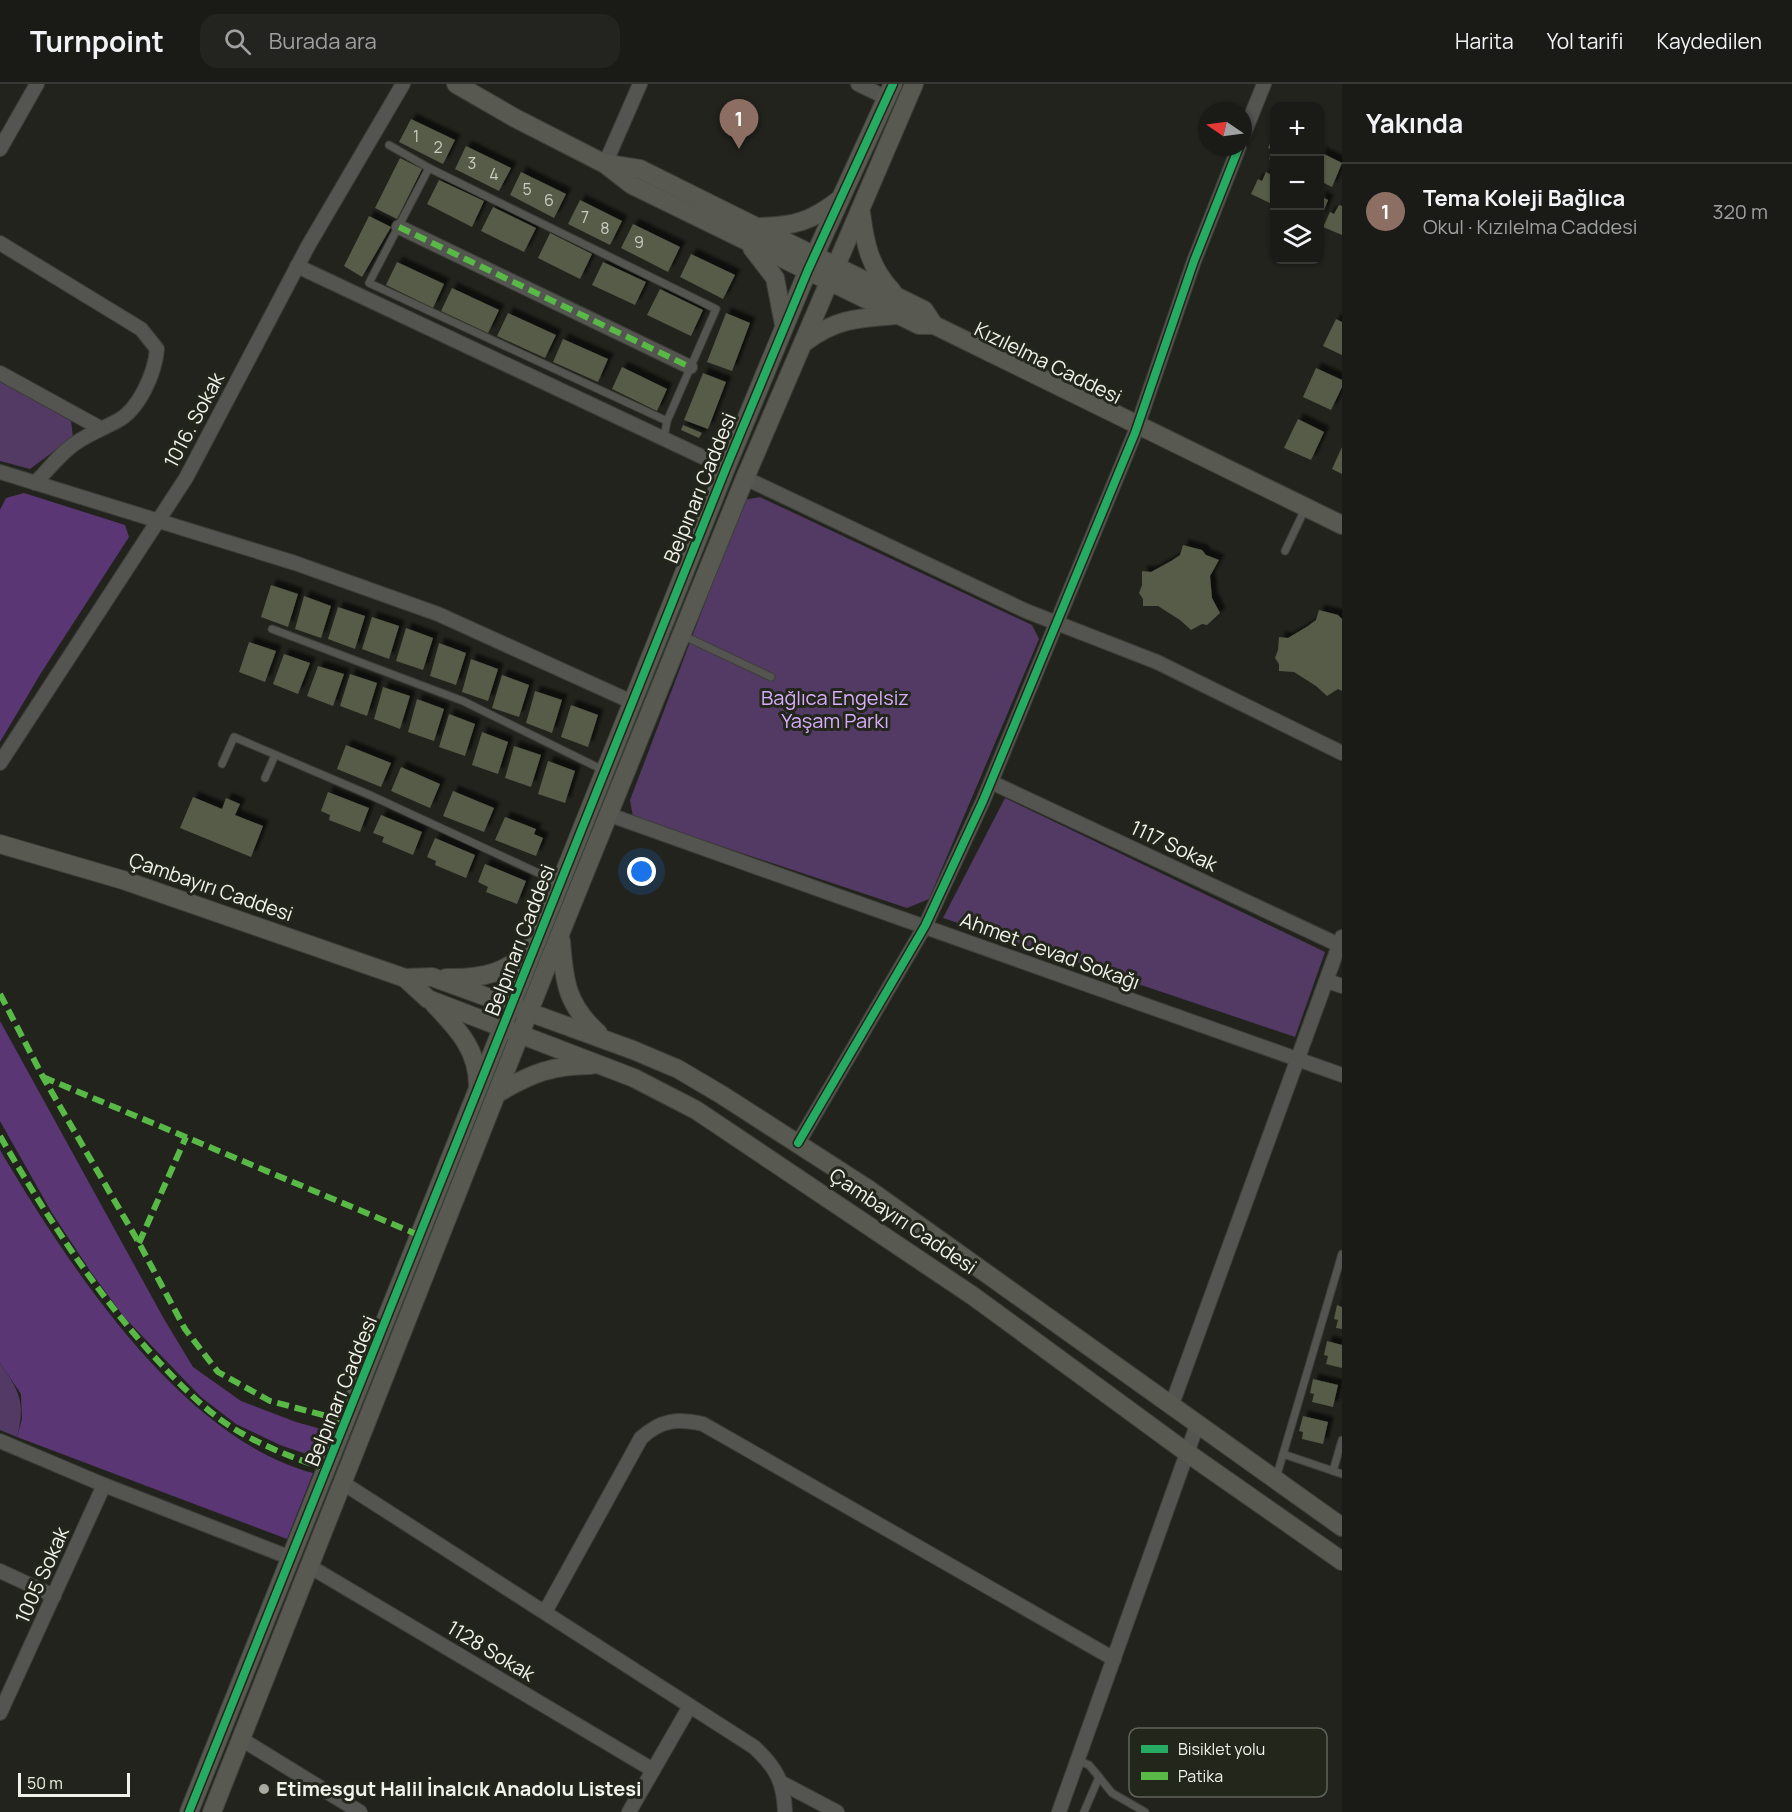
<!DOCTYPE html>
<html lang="tr">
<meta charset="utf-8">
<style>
body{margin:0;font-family:Manrope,sans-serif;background:#23231f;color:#f1f3f6}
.controls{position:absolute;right:18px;top:18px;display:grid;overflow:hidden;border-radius:12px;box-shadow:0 2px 4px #0004}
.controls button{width:54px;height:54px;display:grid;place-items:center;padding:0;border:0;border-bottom:2px solid #383835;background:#1a1a16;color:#f1f3f6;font:30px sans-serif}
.compass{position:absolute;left:1198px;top:18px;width:54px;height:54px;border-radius:50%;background:#1a1a16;box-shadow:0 2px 4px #0004;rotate:283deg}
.scale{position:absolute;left:18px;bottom:15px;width:112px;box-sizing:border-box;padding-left:6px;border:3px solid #f1f3eb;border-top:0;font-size:16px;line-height:21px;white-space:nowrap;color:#f1f3eb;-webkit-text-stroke:4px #23261a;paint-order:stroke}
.you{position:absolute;left:642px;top:788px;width:21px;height:21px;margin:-15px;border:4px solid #fff;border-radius:50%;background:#1a73e8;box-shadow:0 0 0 9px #1a73e833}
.badge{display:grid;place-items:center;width:39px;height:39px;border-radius:50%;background:#7c3aed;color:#fff;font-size:20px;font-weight:700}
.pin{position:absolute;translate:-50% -50px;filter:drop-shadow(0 2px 3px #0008)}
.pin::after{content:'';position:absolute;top:32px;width:21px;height:18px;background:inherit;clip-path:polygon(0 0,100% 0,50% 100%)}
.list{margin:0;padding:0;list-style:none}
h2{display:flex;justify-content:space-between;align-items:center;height:78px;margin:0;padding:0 24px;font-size:26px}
h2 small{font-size:20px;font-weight:400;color:#9fa1a1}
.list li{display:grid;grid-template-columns:39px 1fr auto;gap:18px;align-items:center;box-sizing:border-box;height:96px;padding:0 24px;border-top:2px solid #383835}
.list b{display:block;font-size:22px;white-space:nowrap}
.list p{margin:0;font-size:20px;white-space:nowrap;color:#9fa1a1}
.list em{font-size:20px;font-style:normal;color:#9fa1a1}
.icon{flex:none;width:33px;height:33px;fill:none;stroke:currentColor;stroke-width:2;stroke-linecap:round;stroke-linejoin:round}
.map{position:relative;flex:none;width:1342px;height:1728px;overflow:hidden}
header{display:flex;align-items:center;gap:36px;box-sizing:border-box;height:84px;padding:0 30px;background:#1a1a16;border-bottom:2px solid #383835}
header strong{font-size:28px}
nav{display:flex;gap:33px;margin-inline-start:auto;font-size:21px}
.search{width:420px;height:54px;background:#23231f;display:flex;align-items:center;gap:15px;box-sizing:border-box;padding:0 21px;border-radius:18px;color:#9fa1a1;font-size:22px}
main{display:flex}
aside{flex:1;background:#1a1a16}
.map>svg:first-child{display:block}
.green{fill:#523a64}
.forest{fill:#5a3774}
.building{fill:#565b47;filter:url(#shadow)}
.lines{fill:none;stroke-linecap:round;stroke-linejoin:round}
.lane-casing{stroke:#3d3e38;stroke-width:9}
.street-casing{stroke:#3d3e38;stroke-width:16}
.secondary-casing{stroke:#3d3e38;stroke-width:20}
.lane{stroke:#545550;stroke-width:7}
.street{stroke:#545550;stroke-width:14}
.secondary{stroke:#585951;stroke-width:18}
.quiet{stroke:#58b947;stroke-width:6;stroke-dasharray:12 6;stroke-linecap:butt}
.cycleway-casing{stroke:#23261a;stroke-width:11}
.cycleway{stroke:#26ab63;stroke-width:8}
.poi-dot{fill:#a9aaa3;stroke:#23261a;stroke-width:2}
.labels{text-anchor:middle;stroke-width:6;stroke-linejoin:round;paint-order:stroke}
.number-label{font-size:16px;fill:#cacdc2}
.street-label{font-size:20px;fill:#f1f3eb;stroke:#23261a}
.park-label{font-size:20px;fill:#d9adfe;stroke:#23261a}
.poi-label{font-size:20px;font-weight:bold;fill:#f1f3eb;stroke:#23261a;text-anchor:start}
.key{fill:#23261a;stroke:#616459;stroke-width:1.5}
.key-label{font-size:16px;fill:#f1f3eb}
</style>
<header>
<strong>Turnpoint</strong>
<div class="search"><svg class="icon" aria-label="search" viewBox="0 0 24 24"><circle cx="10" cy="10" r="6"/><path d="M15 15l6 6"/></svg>Burada ara</div>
<nav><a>Harita</a><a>Yol tarifi</a><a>Kaydedilen</a></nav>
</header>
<main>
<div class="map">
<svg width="1342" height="1728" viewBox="0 0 1342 1728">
<defs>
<filter id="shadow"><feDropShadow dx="5.5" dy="-5.5" stdDeviation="1.5" flood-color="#0009"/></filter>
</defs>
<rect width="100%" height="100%" fill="#22231d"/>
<g class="green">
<path d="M0,296L71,337L73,353L30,385L0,377Z"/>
<path d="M760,413L1032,541L1039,555L929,815L907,824L633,733L630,716L744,416Z"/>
<path d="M1005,714L1325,868L1295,953L943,834Z"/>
<path d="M0,1279C19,1307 26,1318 17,1353L0,1346Z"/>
</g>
<g class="forest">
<path d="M24,409L125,441L129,453L41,589L0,658V426L6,414Z"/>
<path d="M0,937L164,1235L193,1283L241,1317L296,1338L328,1347L318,1374L280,1361L236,1340L201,1313L124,1233L91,1188L52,1129L0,1037Z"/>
<path d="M0,1066C67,1179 180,1354 313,1389L287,1455L17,1353L22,1335L21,1310L0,1279Z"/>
</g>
<g class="building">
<path d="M411,35L455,56L443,80L399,58Z"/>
<path d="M1274,51V78L1269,75L1273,66L1268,64Z"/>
<path d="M466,62L511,84L499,107L455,85Z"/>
<path d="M1320,68L1342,79L1332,103L1320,97Z"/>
<path d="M400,74L422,85L397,135L375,124Z"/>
<path d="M521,88L566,110L554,134L510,111Z"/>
<path d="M1266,88L1274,92V121L1251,110L1258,95L1262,97Z"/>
<path d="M439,96L484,117L472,143L427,120Z"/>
<path d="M1320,112L1328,116L1320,136Z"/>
<path d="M580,116L622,137L610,161L568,140Z"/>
<path d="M1339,121L1342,122V151L1323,143L1330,128L1334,130Z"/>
<path d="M493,123L536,144L524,168L481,147Z"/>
<path d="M369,132L391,143L362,193L344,182Z"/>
<path d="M633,140L680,163L668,188L621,164Z"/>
<path d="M550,149L592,170L580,195L538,174Z"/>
<path d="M691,170L735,191L723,215L680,193Z"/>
<path d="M397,178L444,200L433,224L386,201Z"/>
<path d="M603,178L646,198L635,221L592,201Z"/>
<path d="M452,204L499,226L488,249L441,227Z"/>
<path d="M660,205L703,226L691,252L647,231Z"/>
<path d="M508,229L556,251L545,274L497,252Z"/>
<path d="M726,229L750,239L732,287L707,278Z"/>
<path d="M1336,235L1342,238V271L1323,262Z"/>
<path d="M563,255L608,275L598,298L553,278Z"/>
<path d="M622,283L667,305L657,327L612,305Z"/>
<path d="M1316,284L1342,296V303L1331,326L1303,313Z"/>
<path d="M703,289L726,298L708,345L684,336Z"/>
<path d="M1298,335L1324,348L1311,376L1284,364Z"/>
<path d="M683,341L702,349L699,354L681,346Z"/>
<path d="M1342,363V390L1332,385Z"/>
<path d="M1183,461L1202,466L1206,471L1219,476L1210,492L1212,514L1220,529L1207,541L1202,540L1191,546L1180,536L1158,522H1143V515L1139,509L1142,501V487L1151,488L1171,477L1180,471Z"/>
<path d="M271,501L298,510L288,543L261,533Z"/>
<path d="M304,512L331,522L321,554L295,545Z"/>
<path d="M338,523L365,532L355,565L328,555Z"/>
<path d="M1319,526L1338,531L1342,535V607L1338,605L1327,612L1316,602L1294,588L1279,587V580L1275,574L1278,566L1279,553L1288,554L1308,542L1316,536Z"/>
<path d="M372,533L399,542L389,575L362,565Z"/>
<path d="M406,544L433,554L423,586L396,577Z"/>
<path d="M249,558L276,567L265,598L239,588Z"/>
<path d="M439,559L466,569L456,601L430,592Z"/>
<path d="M284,570L310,579L298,610L273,600Z"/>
<path d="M471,575L498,585L488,617L462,608Z"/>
<path d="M318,582L344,590L333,622L307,612Z"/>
<path d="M350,590L377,599L367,632L340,622Z"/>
<path d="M502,591L529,601L519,633L492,624Z"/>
<path d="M383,603L410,612L400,645L374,635Z"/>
<path d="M535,607L562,616L552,649L526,639Z"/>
<path d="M417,615L444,625L434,657L408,648Z"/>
<path d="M571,621L598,631L588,663L561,653Z"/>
<path d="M449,630L475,640L465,672L439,663Z"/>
<path d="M482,648L508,658L498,690L472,681Z"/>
<path d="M346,661L391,679L381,703L337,685Z"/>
<path d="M514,662L541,671L531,703L505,694Z"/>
<path d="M548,677L575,687L565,719L538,710Z"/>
<path d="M401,683L440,700L430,724L391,707Z"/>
<path d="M453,707L494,724L484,748L443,732Z"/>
<path d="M328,708L369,724L360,748L329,736L330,731L321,727Z"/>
<path d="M193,713L222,725L226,714L240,720L235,731L263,742L251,773L180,744Z"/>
<path d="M381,731L422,748L413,771L382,758L384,753L373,749Z"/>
<path d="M505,733L536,745L534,750L543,754L536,772L495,756Z"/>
<path d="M435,754L475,771L466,794L435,781L436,777L427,773Z"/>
<path d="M485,780L526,797L517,820L486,808L488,803L478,798Z"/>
<path d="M1337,1221L1342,1223V1245L1336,1244L1338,1236L1334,1235Z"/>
<path d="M1327,1257L1342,1261V1284L1326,1280L1328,1272L1324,1271Z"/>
<path d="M1313,1295L1338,1301L1333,1323L1312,1318L1314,1310L1310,1309Z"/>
<path d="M1303,1332L1328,1338L1323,1360L1302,1355L1303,1348L1299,1347Z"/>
</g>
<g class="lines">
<g class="lane-casing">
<g id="lane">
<path d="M389,61L429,84"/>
<path d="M664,354L667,337L716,225L429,84L369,199L667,337"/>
<path d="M1285,467L1306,423"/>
<path d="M272,545L463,617L603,686"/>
<path d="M682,551L771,593"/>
<path d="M222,680L234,653L372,712L560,799"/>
<path d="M265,694L275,671"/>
<path d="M1283,1370L1342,1390"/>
<path d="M1333,1387L1342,1356"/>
<path d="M1276,1394L1342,1170"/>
<path d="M1077,1676L1089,1681L1099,1693L1084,1728"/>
<path d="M1099,1693L1112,1709L1145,1728"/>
</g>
</g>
<g class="street-casing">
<g id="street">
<path d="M858,0L887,14"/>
<path d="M1243,52L1264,0"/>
<path d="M0,65L37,0"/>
<path d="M605,80L640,0"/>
<path d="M399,143L690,283"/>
<path d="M0,159L141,245L157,265C155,289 139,326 117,337C101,346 82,352 68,365C56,375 46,388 35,399"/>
<path d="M297,182L726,384"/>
<path d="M0,289L100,344"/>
<path d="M0,388L295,479L438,530L632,618"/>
<path d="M745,394L1026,527L1157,578L1342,669"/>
<path d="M0,679L186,394L308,162L403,0"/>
<path d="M991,698L1339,861"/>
<path d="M610,731L1342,991"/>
<path d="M1327,897L1342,902"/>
<path d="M798,1059L925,842L983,717L1135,349L1194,177L1239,63"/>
<path d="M1171,1323L1342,853"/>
<path d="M0,1357L104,1401L291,1474"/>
<path d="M343,1399L754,1663C776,1683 784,1698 785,1728"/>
<path d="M309,1482L653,1686"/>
<path d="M0,1487L54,1512"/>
<path d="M545,1528L641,1354C661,1336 677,1334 703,1340L1114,1575"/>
<path d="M0,1629L104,1401"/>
<path d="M241,1655L360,1728"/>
<path d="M782,1699L837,1728"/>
<path d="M629,1728L690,1622"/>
<path d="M1059,1728L1197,1341"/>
</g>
</g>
<g class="secondary-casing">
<g id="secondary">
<path d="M456,0L515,34L605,80L632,101L919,241H934L1342,441"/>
<path d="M608,80L640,85L924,226L934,241"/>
<path d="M861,129C865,160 870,184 892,207"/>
<path d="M758,143C794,142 811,138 840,115"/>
<path d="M752,164L775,194L784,241"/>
<path d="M805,258C836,234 860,234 897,231"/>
<path d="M0,760L123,796L405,894L432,893L633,966L678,985L722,1011L868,1105L1342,1443"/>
<path d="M561,857C564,898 567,921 598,949"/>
<path d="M405,894L428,915L634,994L696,1026L973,1212L1186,1368L1342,1477"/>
<path d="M446,894C479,895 510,890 531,862"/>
<path d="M434,920C458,945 479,967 478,1004"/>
<path d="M498,1009C532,989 553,981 592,981"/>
<path d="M189,1728L726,384L808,186L893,0"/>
<path d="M212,1728L547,882L745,394L914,0"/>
</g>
</g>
<use href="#lane" class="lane"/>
<use href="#street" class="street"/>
<use href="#secondary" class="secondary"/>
<g class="quiet">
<path d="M399,143L690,283"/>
<path d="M0,910L43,993L139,1159L185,1245L218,1288L270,1317L346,1337"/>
<path d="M43,993L421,1152"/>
<path d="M0,1052C47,1133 96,1210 160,1279C184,1305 212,1333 243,1350C270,1365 298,1376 327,1385"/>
<path d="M139,1159L186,1053"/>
</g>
<g class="cycleway-casing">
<g id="cycleway">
<path d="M798,1059L925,842L983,717L1135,349L1194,177L1239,63"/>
<path d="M189,1728L726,384L808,186L893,0"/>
</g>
</g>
<use href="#cycleway" class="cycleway"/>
</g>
<circle class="poi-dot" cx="264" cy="1705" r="6"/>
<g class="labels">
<g class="number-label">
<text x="416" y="58">1</text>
<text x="438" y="69">2</text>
<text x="472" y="85">3</text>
<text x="494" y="96">4</text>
<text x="527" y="111">5</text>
<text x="549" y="122">6</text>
<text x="585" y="139">7</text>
<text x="605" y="150">8</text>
<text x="639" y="164">9</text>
</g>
<g class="street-label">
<text transform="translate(1048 279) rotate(26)" y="7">Kızılelma Caddesi</text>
<text transform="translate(194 336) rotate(-62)" y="7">1016. Sokak</text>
<text transform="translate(700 404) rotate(-68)" y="7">Belpınarı Caddesi</text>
<text transform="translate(1174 762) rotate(25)" y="7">1117 Sokak</text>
<text transform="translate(211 803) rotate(19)" y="7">Çambayırı Caddesi</text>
<text transform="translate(520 856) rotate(-69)" y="7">Belpınarı Caddesi</text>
<text transform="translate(1050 867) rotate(20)" y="7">Ahmet Cevad Sokağı</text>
<text transform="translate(903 1137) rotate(34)" y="7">Çambayırı Caddesi</text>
<text transform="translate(341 1307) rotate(-68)" y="7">Belpınarı Caddesi</text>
<text transform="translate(42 1491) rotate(-66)" y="7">1005 Sokak</text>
<text transform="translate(491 1567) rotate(31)" y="7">1128 Sokak</text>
</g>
<g class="park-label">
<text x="835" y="621">Bağlıca Engelsiz<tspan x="835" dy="23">Yaşam Parkı</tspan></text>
</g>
<g class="poi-label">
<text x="276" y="1712">Etimesgut Halil İnalcık Anadolu Listesi</text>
</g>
</g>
<rect x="1129" y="1644" width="198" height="69" rx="9" class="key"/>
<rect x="1141" y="1661" width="27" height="8" fill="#26ab63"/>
<rect x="1141" y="1688" width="27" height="8" fill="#58b947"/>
<g class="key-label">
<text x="1178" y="1671">Bisiklet yolu</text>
<text x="1178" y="1698">Patika</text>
</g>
</svg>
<div class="controls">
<button>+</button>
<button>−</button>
<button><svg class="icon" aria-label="layers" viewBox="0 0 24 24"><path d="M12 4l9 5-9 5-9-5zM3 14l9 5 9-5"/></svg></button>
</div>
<svg class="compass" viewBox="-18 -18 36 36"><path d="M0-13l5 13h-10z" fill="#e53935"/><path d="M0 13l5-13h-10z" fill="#9fa1a1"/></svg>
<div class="scale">50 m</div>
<div class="you"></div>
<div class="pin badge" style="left:739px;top:65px;background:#8d6e63">1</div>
</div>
<aside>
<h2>Yakında<small></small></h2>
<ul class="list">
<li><span class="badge" style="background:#8d6e63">1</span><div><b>Tema Koleji Bağlıca</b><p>Okul · Kızılelma Caddesi</p></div><em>320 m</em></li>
</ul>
</aside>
</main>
